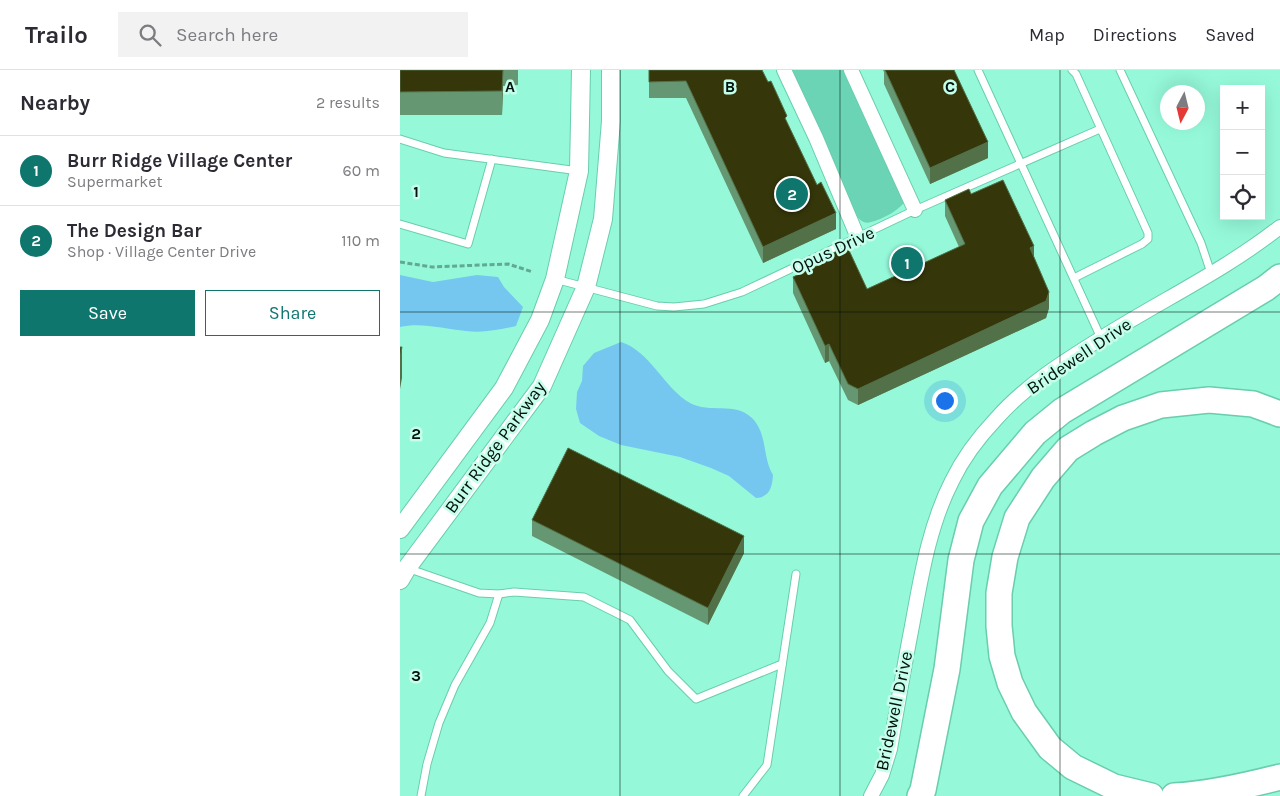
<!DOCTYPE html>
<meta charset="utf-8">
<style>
body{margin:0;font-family:Karla,sans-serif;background:#f2f2f3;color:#2b2b33}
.controls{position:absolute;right:15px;top:15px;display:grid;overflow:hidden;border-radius:0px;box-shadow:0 5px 20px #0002}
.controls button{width:45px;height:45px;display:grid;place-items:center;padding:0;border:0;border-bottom:1px solid #e1e1e2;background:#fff;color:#2b2b33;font:25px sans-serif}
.compass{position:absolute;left:760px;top:15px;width:45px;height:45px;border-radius:50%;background:#fff;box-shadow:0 5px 20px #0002;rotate:187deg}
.you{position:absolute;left:544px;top:330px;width:18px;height:18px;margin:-12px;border:4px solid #fff;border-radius:50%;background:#1a73e8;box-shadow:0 0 0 8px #1a73e833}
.badge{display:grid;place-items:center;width:32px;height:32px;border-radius:50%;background:#0f766e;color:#fff;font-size:16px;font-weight:700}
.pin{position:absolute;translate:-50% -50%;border:2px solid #fff;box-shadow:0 1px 5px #0006}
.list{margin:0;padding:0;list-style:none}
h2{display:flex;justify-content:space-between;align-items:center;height:65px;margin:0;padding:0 20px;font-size:21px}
h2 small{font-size:16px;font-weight:400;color:#7c7c81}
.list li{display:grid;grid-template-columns:32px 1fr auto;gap:15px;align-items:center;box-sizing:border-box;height:70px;padding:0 20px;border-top:1px solid #e1e1e2}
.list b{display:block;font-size:19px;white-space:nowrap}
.list p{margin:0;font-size:16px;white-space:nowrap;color:#7c7c81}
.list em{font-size:16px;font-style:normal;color:#7c7c81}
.actions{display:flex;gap:10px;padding:15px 20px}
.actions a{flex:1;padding:11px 0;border:1px solid #0f766e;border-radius:0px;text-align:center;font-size:18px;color:#0f766e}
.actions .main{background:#0f766e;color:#fff}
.icon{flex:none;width:28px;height:28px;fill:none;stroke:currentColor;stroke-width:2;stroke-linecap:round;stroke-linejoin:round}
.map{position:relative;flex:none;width:880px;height:726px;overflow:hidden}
header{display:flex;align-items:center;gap:30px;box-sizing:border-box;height:70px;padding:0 25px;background:#fff;border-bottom:1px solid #e1e1e2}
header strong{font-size:24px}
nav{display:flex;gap:28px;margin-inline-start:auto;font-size:18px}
.search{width:350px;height:45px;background:#f2f2f3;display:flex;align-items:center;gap:12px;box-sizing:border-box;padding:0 18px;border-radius:0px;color:#7c7c81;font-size:19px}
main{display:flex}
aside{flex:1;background:#fff}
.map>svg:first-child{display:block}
.green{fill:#6ad4b4}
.water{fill:#75c7f0}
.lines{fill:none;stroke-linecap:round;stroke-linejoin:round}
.service-casing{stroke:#69cdae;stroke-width:9}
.minor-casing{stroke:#69cdae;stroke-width:16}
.tertiary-casing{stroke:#69cdae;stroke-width:20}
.motorway-casing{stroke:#69cdae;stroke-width:28}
.path{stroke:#62a992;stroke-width:3;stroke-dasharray:5 2.5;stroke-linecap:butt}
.service{stroke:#fff;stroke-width:7}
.minor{stroke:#fff;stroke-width:14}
.tertiary{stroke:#fff;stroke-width:18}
.motorway{stroke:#fff;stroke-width:25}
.wall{fill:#659872}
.shaded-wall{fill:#527148}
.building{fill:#35370a;stroke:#527148}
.grid{fill:none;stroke:#01130d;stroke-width:1;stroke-opacity:0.55}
.labels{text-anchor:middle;stroke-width:5;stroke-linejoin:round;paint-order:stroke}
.street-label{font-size:18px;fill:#01130d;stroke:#c5feea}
.grid-label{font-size:16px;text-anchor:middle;font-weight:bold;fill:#01130d;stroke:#c5feea;stroke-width:5;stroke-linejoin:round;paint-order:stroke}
</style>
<header>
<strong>Trailo</strong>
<div class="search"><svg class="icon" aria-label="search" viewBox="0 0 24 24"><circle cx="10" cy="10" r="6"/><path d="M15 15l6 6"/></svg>Search here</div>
<nav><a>Map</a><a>Directions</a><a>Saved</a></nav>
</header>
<main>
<aside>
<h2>Nearby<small>2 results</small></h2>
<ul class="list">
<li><span class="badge">1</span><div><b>Burr Ridge Village Center</b><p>Supermarket</p></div><em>60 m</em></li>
<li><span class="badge">2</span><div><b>The Design Bar</b><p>Shop · Village Center Drive</p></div><em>110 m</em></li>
</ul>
<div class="actions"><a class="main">Save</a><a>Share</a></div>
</aside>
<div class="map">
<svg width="880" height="726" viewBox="0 0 880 726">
<rect width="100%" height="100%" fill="#95f9d9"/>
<path class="green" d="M388,0H446L505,131C500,140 481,150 471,152C465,154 460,151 457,146Z"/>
<g class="water">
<path d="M0,205L33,212L77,205L98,207L104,217L123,237L116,256C99,260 83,263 66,261C44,259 21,252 0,257Z"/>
<path d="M221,272C250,281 264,318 290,333C310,344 335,331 352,348C368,364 362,387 373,405C372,417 370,427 356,428L329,406L311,398L280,387L221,375L199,366L180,353L176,339L177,322L182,311L183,296L194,283Z"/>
</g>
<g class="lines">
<g class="service-casing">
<g id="service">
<path d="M578,0L701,268"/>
<path d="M672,0L676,4L748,163V169L742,174L674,208"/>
<path d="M720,0L801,173L811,203"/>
<path d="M0,69L44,83L179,101"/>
<path d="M0,154L68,174L92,89"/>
<path d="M155,209L257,236L274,237L304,234L342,222L515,140L700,59"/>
<path d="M7,498L79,523L99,524L114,522L184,527L230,550L268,601L296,629L382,594"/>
<path d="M21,726L27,694L39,653L55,615L90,553L99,524"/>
<path d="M343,726L367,695L396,504"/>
</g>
</g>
<g class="minor-casing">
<g id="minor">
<path d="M384,0L416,68L458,168"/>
<path d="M451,0L515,140"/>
<path d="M471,726L482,705L490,679C497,638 504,597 512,556C521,507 529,456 552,411C563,388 579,367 596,349C625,316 663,292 700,269C760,231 824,201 880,157"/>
</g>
</g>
<g class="tertiary-casing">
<g id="tertiary">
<path d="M0,459L104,318L140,250L155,209L179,101L181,0"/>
<path d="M0,510L7,498L142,316L186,217L203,149L211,51V0"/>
</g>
</g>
<g class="motorway-casing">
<g id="motorway">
<path d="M520,726L523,720L547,599L561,490L571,451L590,416L635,363L662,341L866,218L880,207"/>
<path d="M751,726L714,717L673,697L650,678L624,642L610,613L602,586L599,556V523L605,487L617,448L643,408L668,379L694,363L723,348L761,335L809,330L853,334L880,344"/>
<path d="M774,726C810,724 845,716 880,707"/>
</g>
</g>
<path class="path" d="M0,192L32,197L108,194L133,202"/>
<use href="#service" class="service"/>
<use href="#minor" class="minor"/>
<use href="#tertiary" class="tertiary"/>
<use href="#motorway" class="motorway"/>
</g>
<g class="wall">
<path d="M0,0H118V15L103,16L102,45H0Z"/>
<path d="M362,0L387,53L436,159L363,193L286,28H249V12Z"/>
<path d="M483,0H554L588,88L530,114L484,14V2Z"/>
<path d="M571,124L634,188L649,238L646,248L458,335L448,330L429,291L425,293L393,223V207L423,193V188L467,219L559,177L545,146V130Z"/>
<path d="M132,450L344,483L308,555L132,466Z"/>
</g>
<g class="shaded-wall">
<path d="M103,0V16L102,45V21Z"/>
<path d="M588,72V88L530,114V98Z"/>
<path d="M436,143V159L363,193V177Z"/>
<path d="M634,176V193L630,178Z"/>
<path d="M649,222V238L646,248L458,335V319Z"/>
<path d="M429,274V291L425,293V276Z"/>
<path d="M2,277V308L0,319V288Z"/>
<path d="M344,466V483L308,555V538Z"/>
</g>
<g class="building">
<path d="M0,0H103L102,21L0,22Z"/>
<path d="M249,0H362L368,12L371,11L387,46L385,48L417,115L421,112L436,143L363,177L286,11L249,12Z"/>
<path d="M485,0H554L588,72L530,98Z"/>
<path d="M603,110L634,176L630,178L649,222L646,231L458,319L448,314L429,274L425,276L393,207L425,192L423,188L447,176L467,219L565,174L545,130L569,119L571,124Z"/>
<path d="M0,277H2L0,288Z"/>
<path d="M168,378L344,466L308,538L132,450Z"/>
</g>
<path class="grid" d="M220,0V726M440,0V726M660,0V726M0,242H880M0,484H880"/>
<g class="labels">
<g class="street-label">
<text transform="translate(433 180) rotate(-25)" y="6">Opus Drive</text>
<text transform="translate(679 286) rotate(-34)" y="6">Bridewell Drive</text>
<text transform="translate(95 377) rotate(-54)" y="6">Burr Ridge Parkway</text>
<text transform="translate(494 641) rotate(-78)" y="6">Bridewell Drive</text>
</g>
</g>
<g class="grid-label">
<text x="110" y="22">A</text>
<text x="330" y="22">B</text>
<text x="550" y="22">C</text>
<text x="16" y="127">1</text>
<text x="16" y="369">2</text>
<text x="16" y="611">3</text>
</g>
</svg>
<div class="controls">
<button>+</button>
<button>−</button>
<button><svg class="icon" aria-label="locate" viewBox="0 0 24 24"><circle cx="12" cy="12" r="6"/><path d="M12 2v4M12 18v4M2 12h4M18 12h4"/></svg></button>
</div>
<svg class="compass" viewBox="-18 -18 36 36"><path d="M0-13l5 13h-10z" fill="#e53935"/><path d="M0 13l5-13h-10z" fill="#7c7c81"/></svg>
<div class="you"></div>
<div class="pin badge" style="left:507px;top:193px">1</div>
<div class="pin badge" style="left:392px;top:124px">2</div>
</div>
</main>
